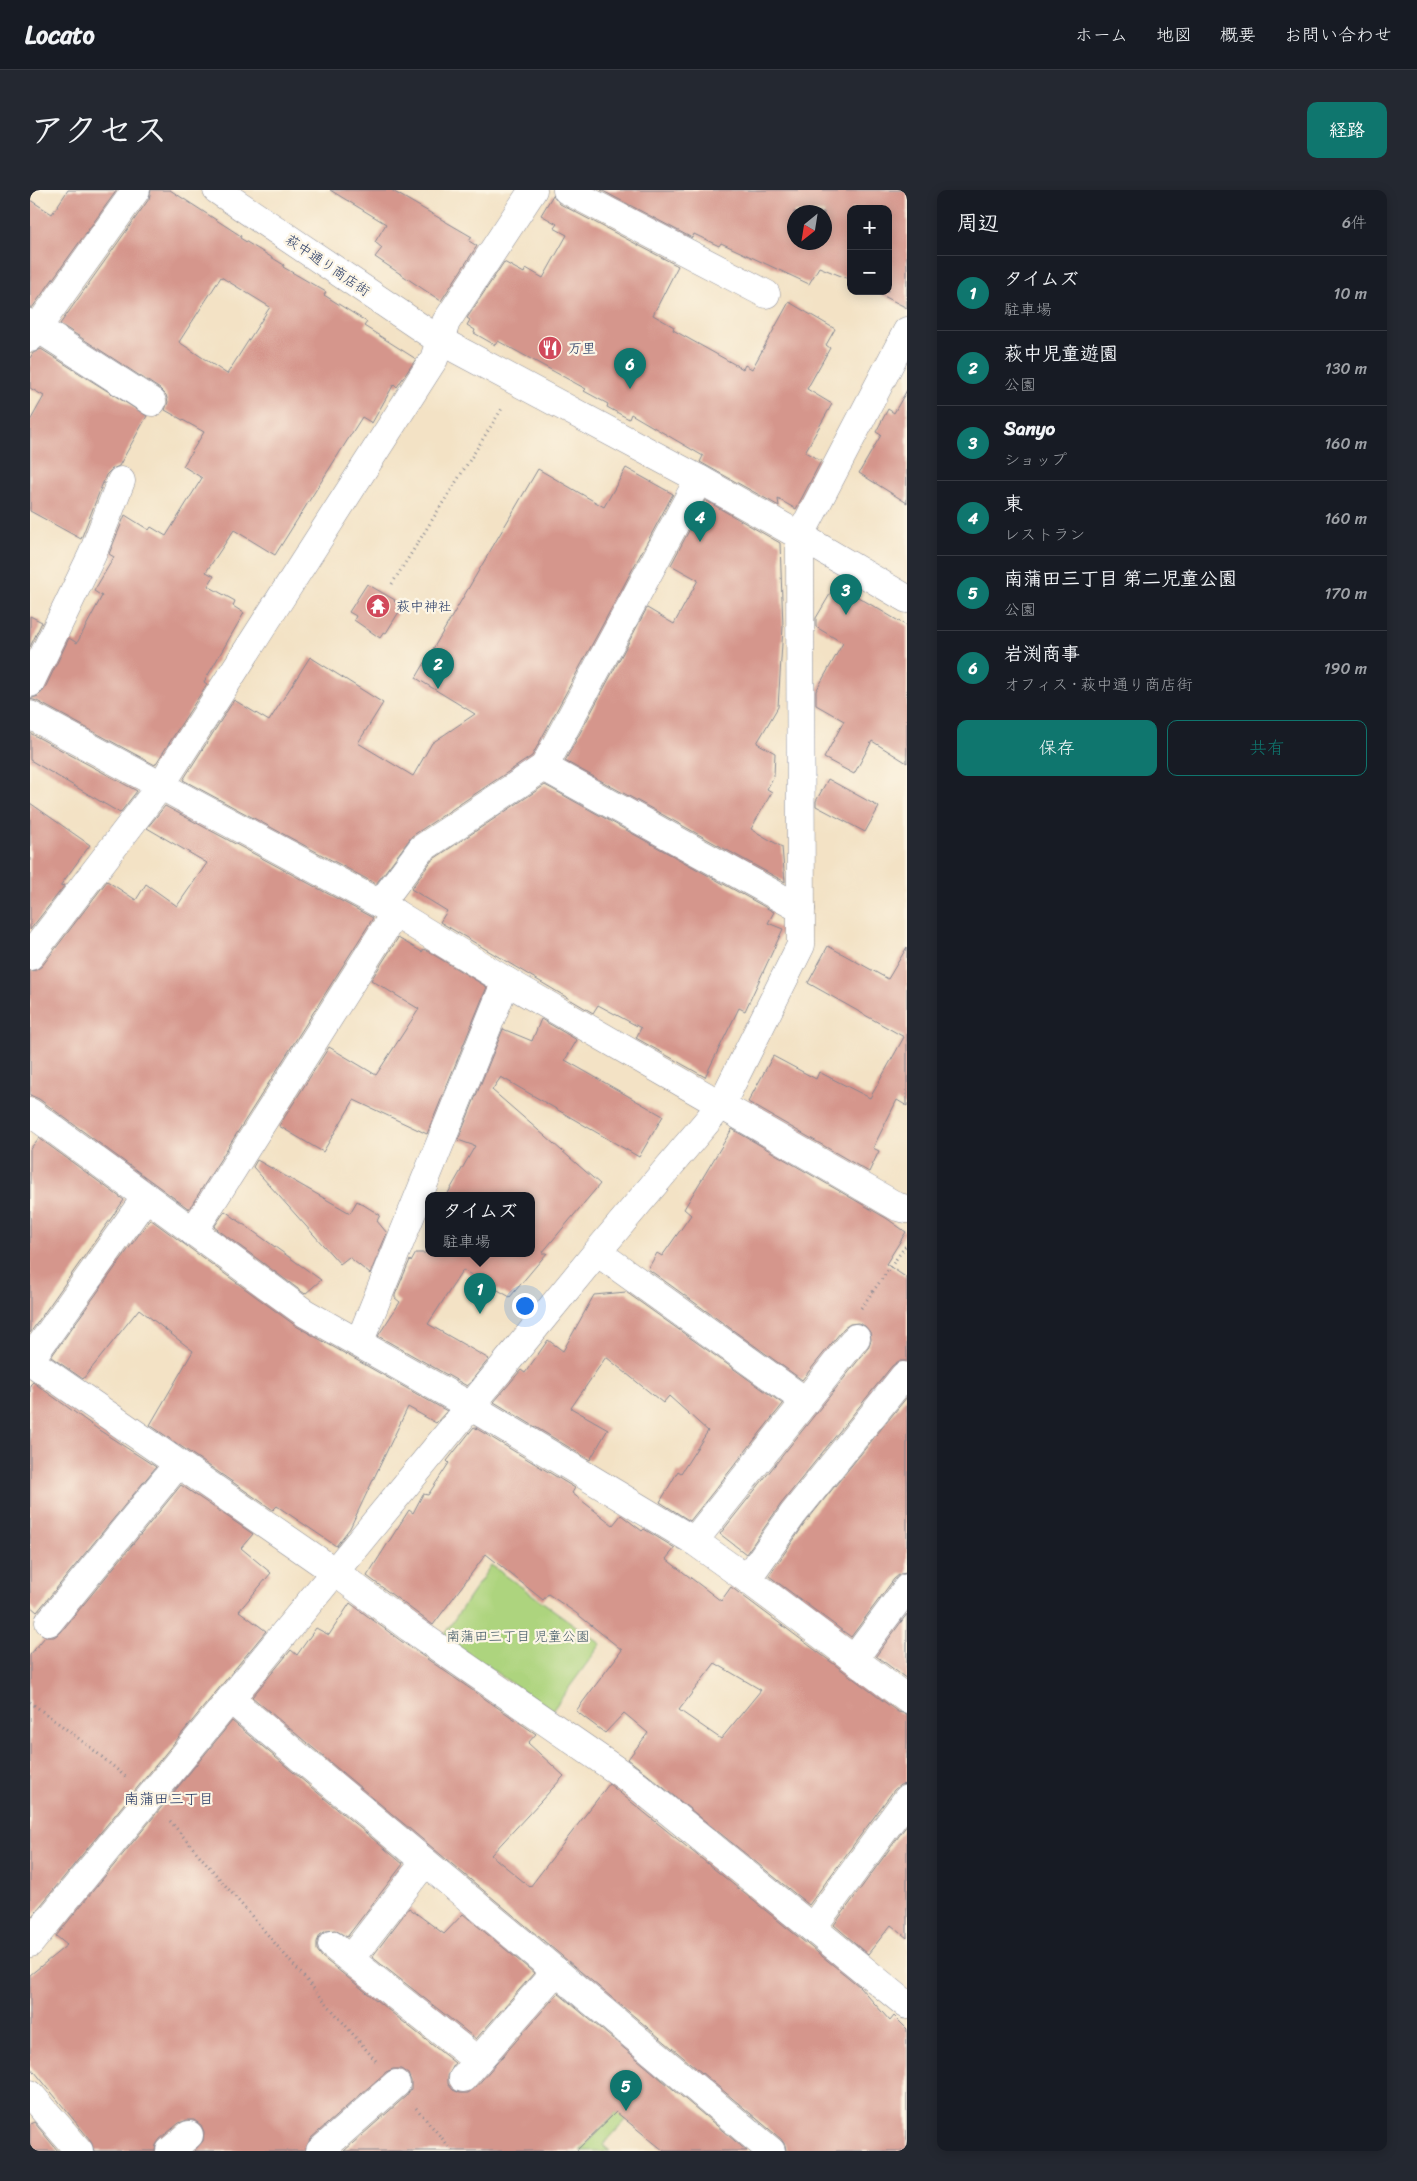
<!DOCTYPE html>
<html lang="ja">
<meta charset="utf-8">
<style>
body{margin:0;font-family:Sriracha,"Klee One",sans-serif;background:#242831;color:#f1f3f6}
.controls{position:absolute;right:15px;top:15px;display:grid;overflow:hidden;border-radius:10px;box-shadow:0 2px 12px #0003}
.controls button{width:45px;height:45px;display:grid;place-items:center;padding:0;border:0;border-bottom:1px solid #363941;background:#171b24;color:#f1f3f6;font:25px sans-serif}
.compass{position:absolute;left:757px;top:15px;width:45px;height:45px;border-radius:50%;background:#171b24;box-shadow:0 2px 12px #0003;rotate:210deg}
.you{position:absolute;left:494px;top:1115px;width:18px;height:18px;margin:-12px;border:4px solid #fff;border-radius:50%;background:#1a73e8;box-shadow:0 0 0 8px #1a73e833}
.badge{display:grid;place-items:center;width:32px;height:32px;border-radius:50%;background:#0f766e;color:#fff;font-size:16px;font-weight:700}
.pin{position:absolute;translate:-50% -41px;filter:drop-shadow(0 1px 2px #0008)}
.pin::after{content:'';position:absolute;top:26px;width:18px;height:15px;background:inherit;clip-path:polygon(0 0,100% 0,50% 100%)}
.popup{position:absolute;left:395px;top:1002px;width:110px;height:65px;box-sizing:border-box;display:grid;place-content:center;border-radius:10px;background:#171b24;filter:drop-shadow(0 1px 4px #0005);font-size:16px;white-space:nowrap;color:#9ea1a6}
.popup b{font-size:19px;color:#f1f3f6}
.popup::after{content:'';position:absolute;left:50%;top:100%;margin-left:-10px;border:10px solid transparent;border-top-color:#171b24}
.list{margin:0;padding:0;list-style:none}
h2{display:flex;justify-content:space-between;align-items:center;height:65px;margin:0;padding:0 20px;font-size:21px}
h2 small{font-size:16px;font-weight:400;color:#9ea1a6}
.list li{display:grid;grid-template-columns:32px 1fr auto;gap:15px;align-items:center;box-sizing:border-box;height:75px;padding:0 20px;border-top:1px solid #363941}
.list b{display:block;font-size:19px;white-space:nowrap}
.list p{margin:0;font-size:16px;white-space:nowrap;color:#9ea1a6}
.list em{font-size:16px;font-style:normal;color:#9ea1a6}
.actions{display:flex;gap:10px;padding:15px 20px}
.actions a{flex:1;padding:11px 0;border:1px solid #0f766e;border-radius:10px;text-align:center;font-size:18px;color:#0f766e}
.actions .main{background:#0f766e;color:#fff}
.map{position:relative;flex:none;width:877px;height:1961px;overflow:hidden;border-radius:10px}
header{display:flex;align-items:center;gap:30px;box-sizing:border-box;height:70px;padding:0 25px;background:#171b24;border-bottom:1px solid #363941}
header strong{font-size:24px}
nav{display:flex;gap:28px;margin-inline-start:auto;font-size:18px}
.intro{display:flex;align-items:center;justify-content:space-between;box-sizing:border-box;height:120px;padding:0 30px}
h1{margin:0;font-size:35px}
.button{padding:12px 22px;border-radius:10px;background:#0f766e;color:#fff;font-size:18px;font-weight:700}
main{display:flex;gap:30px;padding:0 30px}
aside{flex:1;background:#171b24;border-radius:10px;box-shadow:0 2px 12px #0003}
.map>svg:first-child{display:block}
.green{fill:#add47e;stroke:#64826e}
.building{fill:#d5968c;fill-rule:evenodd}
.lines{fill:none;stroke-linecap:round;stroke-linejoin:round}
.minor-casing{stroke:#878892;stroke-width:29}
.path{stroke:#878892;stroke-width:3;stroke-dasharray:1 4;stroke-linecap:butt}
.minor{stroke:#fff;stroke-width:28}
.labels{text-anchor:middle;stroke-width:4.5;stroke-linejoin:round;paint-order:stroke}
.street-label{font-size:14px;fill:#1b2f5e;stroke:#fcf5e5}
.poi-label{font-size:14px;fill:#1b2f5e;stroke:#fcf5e5;text-anchor:start}
.park-label{font-size:14px;fill:#405866;stroke:#fcf5e5}
.neighbourhood-label{font-size:15px;fill:#1b2f5e;stroke:#fcf5e5}
</style>
<header>
<strong>Locato</strong>
<nav><a>ホーム</a><a>地図</a><a>概要</a><a>お問い合わせ</a></nav>
</header>
<div class="intro"><h1>アクセス</h1><a class="button">経路</a></div>
<main>
<div class="map">
<svg width="877" height="1961" viewBox="0 0 877 1961">
<rect width="100%" height="100%" fill="#fcf5e5"/>
<filter id="ink" filterUnits="userSpaceOnUse"><feTurbulence type="fractalNoise" baseFrequency=".02" numOctaves="2"/><feDisplacementMap in="SourceGraphic" scale="10" xChannelSelector="R" yChannelSelector="G"/><feConvolveMatrix kernelMatrix="1 2 1 2 8 2 1 2 1" color-interpolation-filters="sRGB"/></filter>
<filter id="wash" filterUnits="userSpaceOnUse"><feTurbulence type="fractalNoise" baseFrequency=".0096" numOctaves="4" result="noise"/><feDisplacementMap in="SourceGraphic" scale="20" xChannelSelector="R" yChannelSelector="G"/><feGaussianBlur stdDeviation="1.12" result="paint"/><feColorMatrix in="noise" values="0 0 0 0 0 0 0 0 0 0 0 0 0 0 0 0 0 1.4 0 .05"/><feComposite in="paint" operator="in"/></filter>
<g filter="url(#wash)">
<rect width="100%" height="100%" fill="#f3e2c5"/>
<g class="green">
<path d="M461,1375L571,1454L522,1521L413,1446Z"/>
<path d="M627,1879L637,1886L573,1955L580,1961H550Z"/>
</g>
<g id="blocks">
<g class="building">
<path d="M38,0H87L2,118H0V10L22,24Z"/>
<path d="M121,0H140L211,46L210,48L254,75L253,77L296,102L294,105L337,132L334,136L386,169L367,197L364,194L342,233L332,227L245,365L204,340L176,382L184,386L178,396L205,411L203,416L214,423L174,492L177,494L125,575L7,511L0,509L8,506L14,500L39,448L47,453L72,406L64,401L84,367L79,364L95,325L119,340L121,337L136,346L172,288L153,276L174,242L135,220L138,212L136,205L130,199L30,134L119,9ZM191,87L240,117L197,184L149,152Z"/>
<path d="M300,0H361L442,47L439,51L447,56L411,111L345,67L352,58L345,52L356,34Z"/>
<path d="M571,0H877V118L844,101H858V19H821V90L789,77L779,94L691,53L689,56L664,44L662,48ZM764,22H794V52H764Z"/>
<path d="M523,5L530,14L648,76L623,125L644,137L643,140L713,179L715,175L722,179L759,112L805,139L796,155L800,158L777,199L802,214L775,262L791,271L766,319L748,309L749,316L670,272L673,266L601,224L599,229L577,217L578,214L554,201L556,199L468,151L465,155L444,143L445,140L437,135L440,130L437,128L474,72L494,83L496,78L513,88L537,45L524,38L527,34L511,25Z"/>
<path d="M11,159L117,226L89,276L82,279L76,285L51,349L0,321V231L14,206L0,198V168L3,163Z"/>
<path d="M877,200V313L829,283L851,245L846,242L858,219L864,223Z"/>
<path d="M596,278L643,304L502,566L382,646L346,694L153,590L204,510L239,531L280,467L353,513L328,553L383,586L402,553L445,524L386,488L508,279L574,317Z"/>
<path d="M675,310L750,353L753,437L748,517L727,553L745,563L744,586L737,599L742,602L721,639L752,657L755,692L535,571L617,418L644,434L668,390L641,375Z"/>
<path d="M337,394L365,410L364,411L372,417L356,443L354,442L350,448L324,430L326,426L319,422Z"/>
<path d="M806,394L877,436V573L842,551L824,584L794,568L814,531L786,515V501L813,453L786,437V428Z"/>
<path d="M0,426L12,432L0,457Z"/>
<path d="M0,543L107,601L90,623L0,570Z"/>
<path d="M798,589L849,617L835,642L786,616V611Z"/>
<path d="M515,595L744,722L738,733L753,739L715,821L709,818L675,887L606,848L611,838L568,815L563,823L410,732L417,721L381,699L402,670Z"/>
<path d="M0,613L60,655L30,696L35,695L0,740Z"/>
<path d="M135,616L343,728L159,1019L9,909L0,905V781L6,780L12,776L77,691L106,710L116,694L147,716L177,673L117,638Z"/>
<path d="M368,748L392,762L394,759L457,797L397,944L324,910L293,962L249,936L299,857L346,885L389,819L341,790Z"/>
<path d="M798,756L858,789L877,757V916L867,910L843,958L849,961L839,982L718,912L743,866L786,889L789,882L840,908L874,847L778,793Z"/>
<path d="M511,829L547,850L535,870L633,926L609,967L471,887L462,900L570,994L512,1063H517L480,1107L433,1080L398,1134L459,1169L437,1196L348,1146L370,1112L365,1108V1105L380,1070L381,1072L386,1063H501V1005H417L445,956L428,950L473,839L502,851Z"/>
<path d="M702,939L856,1028L876,1042L856,1074L877,1088V1171H869L862,1176L751,1314L716,1364L690,1344L838,1158L841,1150L840,1142L835,1136L828,1133L820,1134L814,1138L772,1190L618,1079L627,1063L632,1066L661,1025L654,1019Z"/>
<path d="M9,948L94,1010L0,1143V959Z"/>
<path d="M227,970L320,1023L327,1011L350,1025L347,1031L357,1043L340,1084L319,1067L310,1074L223,977Z"/>
<path d="M195,1021L291,1090L275,1104L184,1037Z"/>
<path d="M120,1029L266,1136L417,1221L406,1233L378,1217L320,1338L306,1356L247,1316L243,1320L120,1235L163,1161L109,1119L53,1189L21,1167Z"/>
<path d="M596,1102L753,1214L660,1331L630,1312L648,1281L651,1283L678,1241L639,1206L633,1213L576,1167L541,1218L578,1239L560,1270L464,1212L491,1180L495,1183L518,1150L533,1161L564,1105Z"/>
<path d="M3,1192L69,1240L126,1277L7,1422L0,1416V1195Z"/>
<path d="M877,1207V1383L870,1384L864,1389L821,1447L739,1386L775,1333Z"/>
<path d="M444,1237L545,1298L542,1303L583,1335L591,1325L612,1341L614,1339L645,1358L636,1369L691,1411L701,1397L868,1522L877,1524V1594L870,1595L864,1600L779,1715L598,1569L618,1543L594,1523L575,1543L546,1521L592,1460L546,1423L518,1404L513,1410L456,1364L403,1435L337,1386L379,1320L383,1323L393,1304L398,1305L419,1273L417,1271ZM685,1473L731,1500L691,1549L649,1520Z"/>
<path d="M151,1295L223,1344L211,1358L241,1383L209,1421L236,1441L2,1726L0,1725V1465L15,1447H24L31,1442Z"/>
<path d="M320,1413L371,1451L506,1544L498,1553L534,1586L461,1665L500,1697L579,1594L829,1796L860,1831L864,1826L877,1839V1961H756L755,1955L751,1949L222,1507L261,1460L267,1465L286,1438L299,1445Z"/>
<path d="M877,1424V1489L846,1466Z"/>
<path d="M202,1531L373,1674L317,1747L305,1740L296,1741L290,1745L287,1752V1760L292,1767L425,1873L418,1886V1894L423,1900L430,1903H438L445,1898L528,1803L717,1961H634L586,1922L546,1961H314L376,1906L381,1899V1891L378,1884L371,1879H363L356,1882L280,1949L275,1961H164L173,1951L174,1942L171,1935L164,1930H157L149,1933L130,1949L126,1955L125,1961H64L61,1951L0,1876V1785L37,1755L26,1746Z"/>
<path d="M877,1635V1748L861,1735L838,1764L804,1735Z"/>
<path d="M379,1718L414,1744L433,1724L504,1783L446,1849L342,1767Z"/>
<path d="M4,1932L28,1961H0V1934Z"/>
</g>
</g>
</g>
<g filter="url(#ink)">
<use href="#blocks" fill-opacity="0" stroke="#878892" stroke-width="1"/>
<g class="lines">
<g class="minor-casing">
<g id="minor">
<path d="M187,0L409,150L669,289L770,346L877,409"/>
<path d="M537,0L736,104"/>
<path d="M0,133L122,212"/>
<path d="M0,148L106,0"/>
<path d="M0,493L62,365L91,291"/>
<path d="M0,525L350,714L476,791L868,1017L877,1019"/>
<path d="M514,577L771,719"/>
<path d="M350,714L391,659L514,577L669,289"/>
<path d="M0,766L131,595L404,169L416,132L503,0"/>
<path d="M0,922L275,1123L440,1216L664,1351L717,1389L877,1509"/>
<path d="M163,1042L365,723"/>
<path d="M567,1062L775,1211"/>
<path d="M329,1153L476,791"/>
<path d="M0,1170L116,1007"/>
<path d="M0,1171L305,1382L380,1438L599,1589L877,1815"/>
<path d="M664,1351L826,1148"/>
<path d="M717,1389L763,1324L874,1186"/>
<path d="M19,1432L148,1274"/>
<path d="M824,1469L877,1398"/>
<path d="M200,1509L741,1961"/>
<path d="M782,1738L877,1609"/>
<path d="M0,1753L567,1062L691,915L771,755L770,346L877,141"/>
<path d="M302,1755L448,1871"/>
<path d="M320,1769L395,1672"/>
<path d="M433,1888L526,1781"/>
<path d="M0,1904L49,1961"/>
<path d="M140,1961L159,1945"/>
<path d="M290,1961L366,1894"/>
</g>
</g>
<g class="path">
<path d="M362,394L473,217"/>
<path d="M831,1118L877,1054"/>
<path d="M0,1512L60,1557L97,1588"/>
<path d="M140,1631L346,1871"/>
<path d="M386,1918L423,1961"/>
</g>
<use href="#minor" class="minor"/>
</g>
</g>
<defs>
<g id="restaurant-disc" transform="scale(1.25)"><circle r="9.5" fill="#d1495b" stroke="#fcf5e5"/><path d="M-5-6h1v4h1v-4h1v4h1v-4h1v5L-1.5 .5V6h-2V.5L-5-1ZM5-6V6H3V1.5H1.5Q1.5-4 5-6Z" fill="#fff"/></g>
<g id="temple-disc" transform="scale(1.25)"><circle r="9.5" fill="#d1495b" stroke="#fcf5e5"/><path d="M0-6L5-2H3V0L6.5 2.5H4V6H1.5V3h-3V6H-4V2.5H-6.5L-3 0V-2H-5Z" fill="#fff"/></g>
</defs>
<g fill-rule="evenodd">
<use href="#restaurant-disc" x="520" y="158"/>
<use href="#temple-disc" x="348" y="416"/>
</g>
<g class="labels">
<g class="street-label">
<text transform="translate(298 75) rotate(34)" y="5">萩中通り商店街</text>
</g>
<g class="poi-label">
<text x="538" y="163">万里</text>
<text x="366" y="421">萩中神社</text>
</g>
<g class="park-label">
<text x="488" y="1451">南蒲田三丁目 児童公園</text>
</g>
<g class="neighbourhood-label">
<text x="139" y="1614">南蒲田三丁目</text>
</g>
</g>
</svg>
<div class="controls">
<button>+</button>
<button>−</button>
</div>
<svg class="compass" viewBox="-18 -18 36 36"><path d="M0-13l5 13h-10z" fill="#e53935"/><path d="M0 13l5-13h-10z" fill="#9ea1a6"/></svg>
<div class="you"></div>
<div class="pin badge" style="left:450px;top:1124px">1</div>
<div class="popup"><b>タイムズ</b>駐車場</div>
<div class="pin badge" style="left:408px;top:499px">2</div>
<div class="pin badge" style="left:816px;top:425px">3</div>
<div class="pin badge" style="left:670px;top:352px">4</div>
<div class="pin badge" style="left:596px;top:1921px">5</div>
<div class="pin badge" style="left:600px;top:199px">6</div>
</div>
<aside>
<h2>周辺<small>6件</small></h2>
<ul class="list">
<li><span class="badge">1</span><div><b>タイムズ</b><p>駐車場</p></div><em>10 m</em></li>
<li><span class="badge">2</span><div><b>萩中児童遊園</b><p>公園</p></div><em>130 m</em></li>
<li><span class="badge">3</span><div><b>Sanyo</b><p>ショップ</p></div><em>160 m</em></li>
<li><span class="badge">4</span><div><b>東</b><p>レストラン</p></div><em>160 m</em></li>
<li><span class="badge">5</span><div><b>南蒲田三丁目 第二児童公園</b><p>公園</p></div><em>170 m</em></li>
<li><span class="badge">6</span><div><b>岩渕商事</b><p>オフィス · 萩中通り商店街</p></div><em>190 m</em></li>
</ul>
<div class="actions"><a class="main">保存</a><a>共有</a></div>
</aside>
</main>
